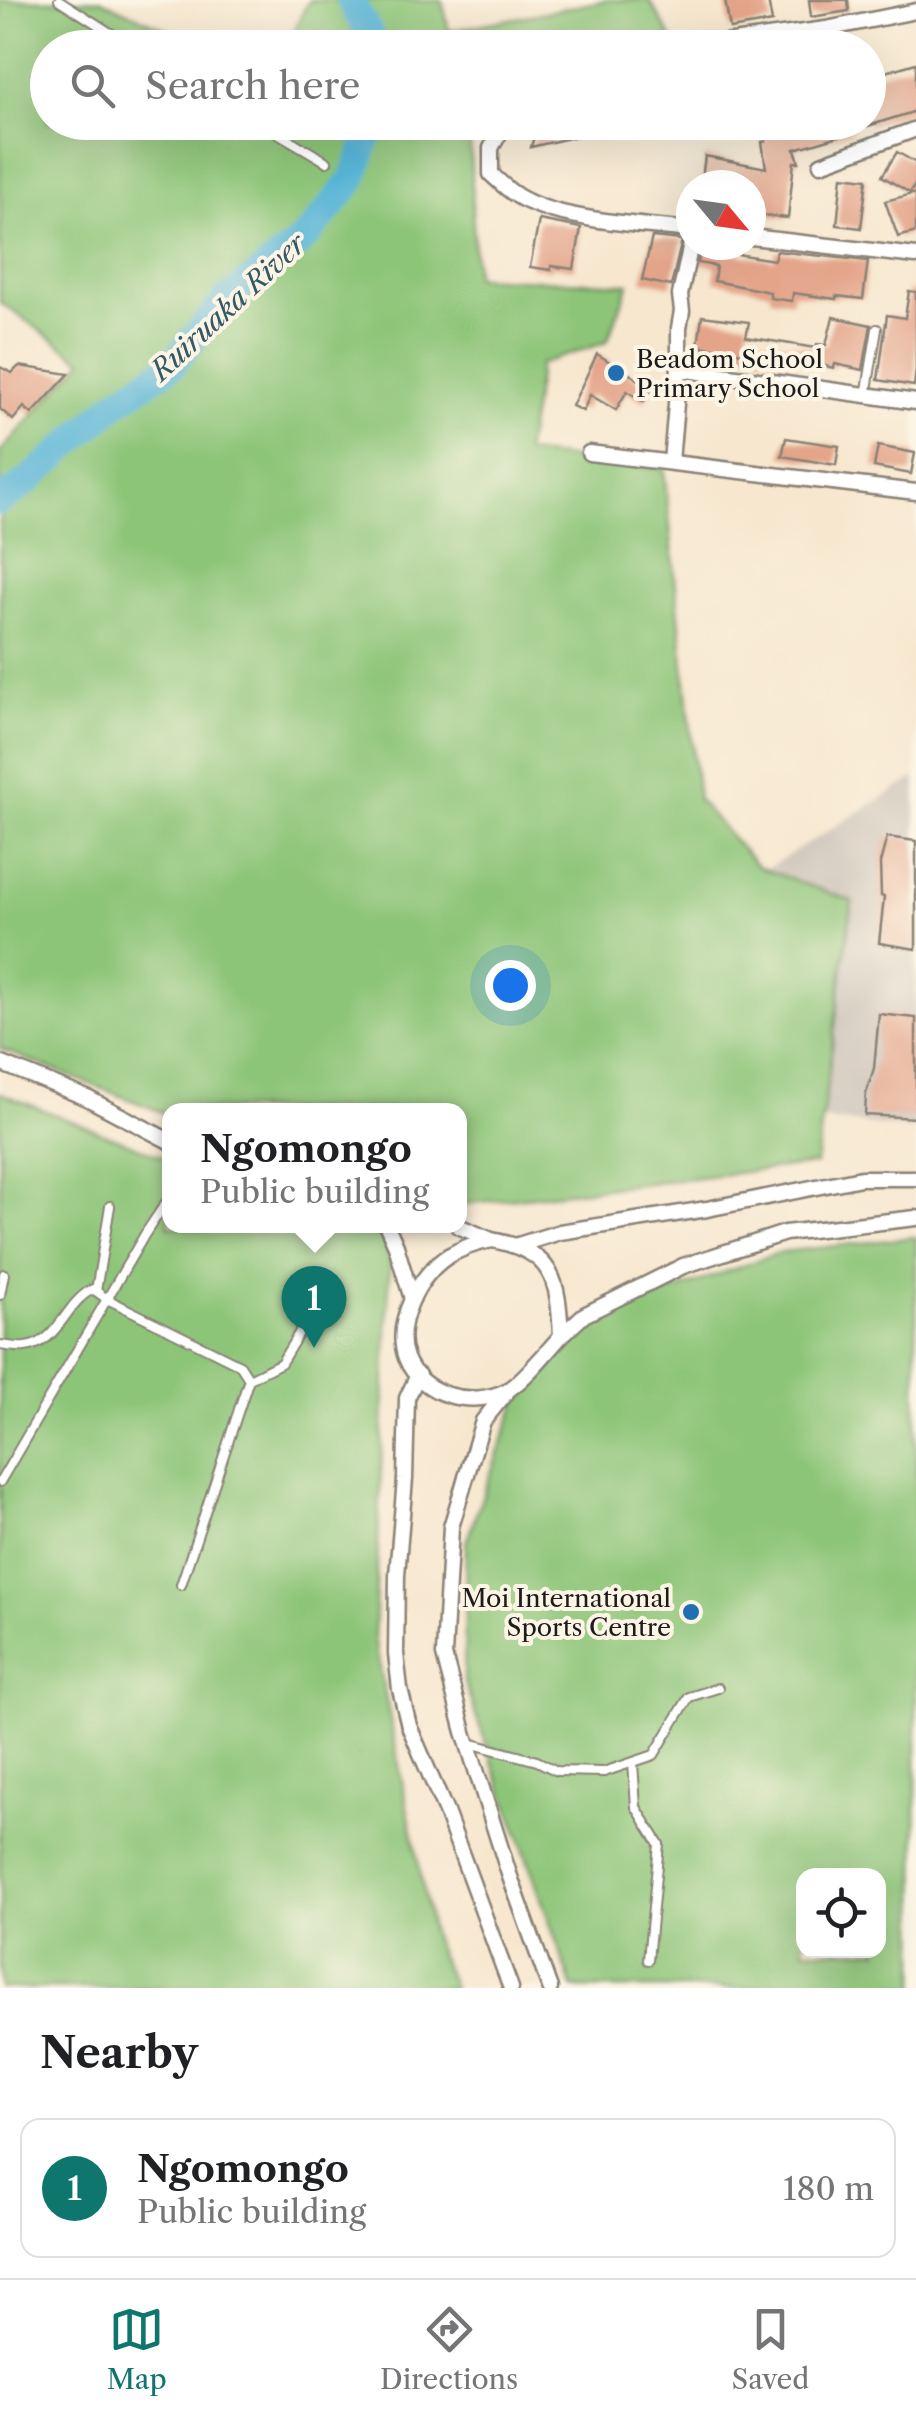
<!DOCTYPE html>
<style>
body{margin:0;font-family:"Libre Caslon Text",serif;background:#f6f6f6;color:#202124}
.controls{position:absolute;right:30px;bottom:30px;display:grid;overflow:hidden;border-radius:20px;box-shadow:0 10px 40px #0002}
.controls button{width:90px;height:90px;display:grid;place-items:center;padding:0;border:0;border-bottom:2px solid #e0e0e0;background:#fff;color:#202124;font:50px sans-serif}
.compass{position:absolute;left:676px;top:170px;width:90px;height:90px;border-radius:50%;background:#fff;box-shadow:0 10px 40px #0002;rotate:119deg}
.you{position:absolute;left:510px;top:985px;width:35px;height:35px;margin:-25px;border:8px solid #fff;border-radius:50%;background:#1a73e8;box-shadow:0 0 0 15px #1a73e833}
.badge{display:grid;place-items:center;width:65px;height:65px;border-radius:50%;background:#0f766e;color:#fff;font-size:32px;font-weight:700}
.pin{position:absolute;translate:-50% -82px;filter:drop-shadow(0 2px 5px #0008)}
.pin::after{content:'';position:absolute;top:52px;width:35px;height:30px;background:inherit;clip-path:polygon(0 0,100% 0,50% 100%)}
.popup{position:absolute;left:162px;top:1103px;width:305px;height:130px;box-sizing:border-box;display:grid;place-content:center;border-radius:20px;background:#fff;filter:drop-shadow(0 2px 8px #0005);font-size:32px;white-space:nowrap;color:#757577}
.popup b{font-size:38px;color:#202124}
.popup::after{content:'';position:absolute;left:50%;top:100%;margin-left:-20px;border:20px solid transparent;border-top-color:#fff}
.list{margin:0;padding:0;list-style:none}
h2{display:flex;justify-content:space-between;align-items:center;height:130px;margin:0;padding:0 40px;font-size:42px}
h2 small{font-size:32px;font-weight:400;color:#757577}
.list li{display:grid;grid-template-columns:65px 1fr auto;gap:30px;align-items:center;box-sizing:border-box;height:140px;margin:0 20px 20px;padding:0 20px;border:2px solid #e0e0e0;border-radius:20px}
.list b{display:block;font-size:38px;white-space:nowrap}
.list p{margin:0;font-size:32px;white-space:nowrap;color:#757577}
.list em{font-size:32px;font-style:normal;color:#757577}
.icon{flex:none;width:55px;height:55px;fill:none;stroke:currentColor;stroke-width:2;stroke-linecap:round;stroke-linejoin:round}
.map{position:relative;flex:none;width:916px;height:1988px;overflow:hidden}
.search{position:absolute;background:#fff;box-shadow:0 10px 40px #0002;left:30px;right:30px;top:30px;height:110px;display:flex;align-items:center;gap:25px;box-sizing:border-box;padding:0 35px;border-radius:55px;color:#757577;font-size:38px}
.sheet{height:290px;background:#fff}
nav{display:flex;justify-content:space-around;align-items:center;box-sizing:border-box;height:140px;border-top:2px solid #e0e0e0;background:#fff;font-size:28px;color:#757577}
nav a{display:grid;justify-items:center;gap:5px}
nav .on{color:#0f766e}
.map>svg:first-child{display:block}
.industrial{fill:#cbc2b8}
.grass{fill:#8dc578;stroke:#54704a;stroke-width:2.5;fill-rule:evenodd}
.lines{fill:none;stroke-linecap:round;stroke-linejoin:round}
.river{stroke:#59b5d7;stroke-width:28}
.building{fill:#e4a48a}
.service-casing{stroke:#8a8276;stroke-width:12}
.minor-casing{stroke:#8a8276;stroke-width:19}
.service{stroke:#fff;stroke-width:8}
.minor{stroke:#fff;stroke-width:14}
.poi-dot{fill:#1f6fb2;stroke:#fcf5e5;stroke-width:4}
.labels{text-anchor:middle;stroke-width:8;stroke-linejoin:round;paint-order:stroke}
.poi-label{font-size:25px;fill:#1c1c1c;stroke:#fcf5e5;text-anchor:start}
.water-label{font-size:28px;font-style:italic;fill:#345967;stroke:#fcf5e5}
</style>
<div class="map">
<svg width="916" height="1988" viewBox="0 0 916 1988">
<rect width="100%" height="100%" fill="#fcf5e5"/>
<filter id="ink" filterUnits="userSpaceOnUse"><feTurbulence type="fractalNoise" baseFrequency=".01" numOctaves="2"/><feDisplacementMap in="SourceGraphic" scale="20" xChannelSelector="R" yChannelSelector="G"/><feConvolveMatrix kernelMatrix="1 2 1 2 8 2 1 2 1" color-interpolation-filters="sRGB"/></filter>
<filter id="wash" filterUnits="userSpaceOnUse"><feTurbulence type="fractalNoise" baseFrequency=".0048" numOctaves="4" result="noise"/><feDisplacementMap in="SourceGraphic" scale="40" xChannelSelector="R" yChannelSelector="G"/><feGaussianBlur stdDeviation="2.25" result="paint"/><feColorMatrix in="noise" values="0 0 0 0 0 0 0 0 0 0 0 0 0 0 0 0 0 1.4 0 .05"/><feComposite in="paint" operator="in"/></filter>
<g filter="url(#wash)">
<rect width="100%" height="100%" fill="#f7e7cf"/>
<path class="industrial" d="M916,777V1129L628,1102L655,937Z"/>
<g class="grass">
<path d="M0,0H101L206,47L48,48V122L481,123L470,142L475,277L629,284L607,342L540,364L525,453L664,469L698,800L758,867L852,901L816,1164L463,1204L459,1202V1110H169V1115L0,1049V452L83,361L0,302Z"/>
<path d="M309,0H442L449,31L608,0H649L671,37L621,48L286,47Z"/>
<path d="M0,1093L169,1159V1226H350L391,1240L374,1637L433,1939L453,1988H0Z"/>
<path d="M916,1237V1988H573L464,1682L466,1542L517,1401L595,1319L781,1252ZM804,1876H878V1950H804Z"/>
</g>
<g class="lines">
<g class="river">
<path d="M350,0L371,37V48"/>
<path d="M0,501L27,482L118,401L172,365L223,303L306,237L353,180L373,122"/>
</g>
</g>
<g id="blocks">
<g class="building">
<path d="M725,0H768L772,22L730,29Z"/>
<path d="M809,0H848L849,11L811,17Z"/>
<path d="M916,63V111L868,126V77Z"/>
<path d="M538,122H583L578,136L531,147Z"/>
<path d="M762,122H788L790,128L810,122H850L853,132L795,149L799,162H794L788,218L751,214V185H701L705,156L766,168L762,142L766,141Z"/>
<path d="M897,152L916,163V183L910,193L882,176Z"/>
<path d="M842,176L867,179L861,228L837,225Z"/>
<path d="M916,193V232L898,237L885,201Z"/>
<path d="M539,220L581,228L574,269L551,266V270L530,267Z"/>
<path d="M652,237L682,240L671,286L642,280Z"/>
<path d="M701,245L731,249L730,253L774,260L776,251L868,261L863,299L836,296V299L793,293L792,301L770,298V292L714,281L716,266L698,263Z"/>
<path d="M909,291L916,292V370L914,386L878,380L887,315L905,318Z"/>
<path d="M702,316L749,322L746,337L816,348L817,344L826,345L833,317L871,325L863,370L835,364L834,368L793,359L792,361L698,346Z"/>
<path d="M597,354L652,388L644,402L627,391L616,410L590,395L583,411L572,406Z"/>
<path d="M19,366L69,374L32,414L24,407L13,420L0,409V367L12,373Z"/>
<path d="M786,438L839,446L836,465L782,456Z"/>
<path d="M878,446L915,453L911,474L874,467Z"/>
<path d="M887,837L916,841V949L879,943L884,897L881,896L880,863Z"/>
<path d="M879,1014L916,1018V1118L865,1115L866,1094L874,1068Z"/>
</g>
</g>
</g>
<g filter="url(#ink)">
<use href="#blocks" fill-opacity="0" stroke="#8a8276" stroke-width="2.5"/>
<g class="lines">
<g class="service-casing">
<g id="service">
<path d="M59,0L134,48"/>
<path d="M259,122L327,162"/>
<path d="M866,396L877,329"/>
<path d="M96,1291L110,1206"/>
<path d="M0,1295L4,1274"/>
<path d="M0,1345C8,1346 17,1348 25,1347C59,1344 65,1302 93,1289L107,1299L240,1365L249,1379L181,1585"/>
<path d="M249,1379L281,1363L299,1333"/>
<path d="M0,1482L145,1234L169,1198"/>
<path d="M469,1743L537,1761L557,1771L604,1772L654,1755L689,1697L718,1688"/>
<path d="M633,1763L636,1807L659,1844L648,1960"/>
</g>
</g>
<g class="minor-casing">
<g id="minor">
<path d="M689,48L826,29L916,11"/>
<path d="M506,122L491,148V174C503,185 514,196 529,202C570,221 645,225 691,230"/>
<path d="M821,164L916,129"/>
<path d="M751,237L916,256"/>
<path d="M691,244L680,295L682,311L679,328V369L916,402"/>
<path d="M589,453L916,492"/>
<path d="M671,462L679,369"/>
<path d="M0,1063L87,1098L169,1141"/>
<path d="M387,1226L396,1246L412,1299"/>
<path d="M458,1226L489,1239"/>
<path d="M492,1240C554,1252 558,1279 561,1336C548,1350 522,1383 506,1391C472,1408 421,1396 406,1358C393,1323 419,1275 448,1256C462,1248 476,1243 492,1240Z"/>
<path d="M518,1245L560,1232L707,1209L861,1178H916"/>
<path d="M561,1336L584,1315L683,1266L785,1233L916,1218"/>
<path d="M418,1375L407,1398L405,1479L397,1575L396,1654L400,1689L409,1726L446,1812L511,1988"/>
<path d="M508,1390L483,1421L451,1527L444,1655L464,1732L509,1874L550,1988"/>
</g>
</g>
<use href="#service" class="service"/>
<use href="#minor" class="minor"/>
</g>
</g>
<g class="poi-dot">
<circle cx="616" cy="373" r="10"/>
<circle cx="691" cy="1612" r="10"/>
</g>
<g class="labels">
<g class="poi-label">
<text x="636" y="368">Beadom School<tspan x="636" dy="29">Primary School</tspan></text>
<text x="671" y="1607" text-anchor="end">Moi International<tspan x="671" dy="29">Sports Centre</tspan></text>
</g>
<g class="water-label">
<text transform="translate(228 307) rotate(-43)" y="10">Ruiruaka River</text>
</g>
</g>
</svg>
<div class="controls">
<button><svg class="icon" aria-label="locate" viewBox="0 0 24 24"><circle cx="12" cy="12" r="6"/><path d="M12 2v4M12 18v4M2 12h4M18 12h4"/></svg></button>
</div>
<svg class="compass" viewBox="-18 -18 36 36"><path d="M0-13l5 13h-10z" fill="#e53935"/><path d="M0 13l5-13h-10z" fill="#757577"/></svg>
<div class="you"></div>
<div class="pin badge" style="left:314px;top:1348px">1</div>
<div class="popup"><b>Ngomongo</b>Public building</div>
<div class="search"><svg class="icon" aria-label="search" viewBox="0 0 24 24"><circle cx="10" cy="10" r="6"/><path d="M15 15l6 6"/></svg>Search here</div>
</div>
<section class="sheet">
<h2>Nearby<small></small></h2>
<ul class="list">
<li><span class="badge">1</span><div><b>Ngomongo</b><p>Public building</p></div><em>180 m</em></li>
</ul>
</section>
<nav>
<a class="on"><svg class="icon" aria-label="map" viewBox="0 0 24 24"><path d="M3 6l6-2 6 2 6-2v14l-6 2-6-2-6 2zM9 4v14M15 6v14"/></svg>Map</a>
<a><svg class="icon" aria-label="directions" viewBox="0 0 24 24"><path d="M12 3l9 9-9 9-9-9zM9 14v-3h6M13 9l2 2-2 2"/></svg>Directions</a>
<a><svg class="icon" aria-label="saved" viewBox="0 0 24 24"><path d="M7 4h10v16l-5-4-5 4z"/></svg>Saved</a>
</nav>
